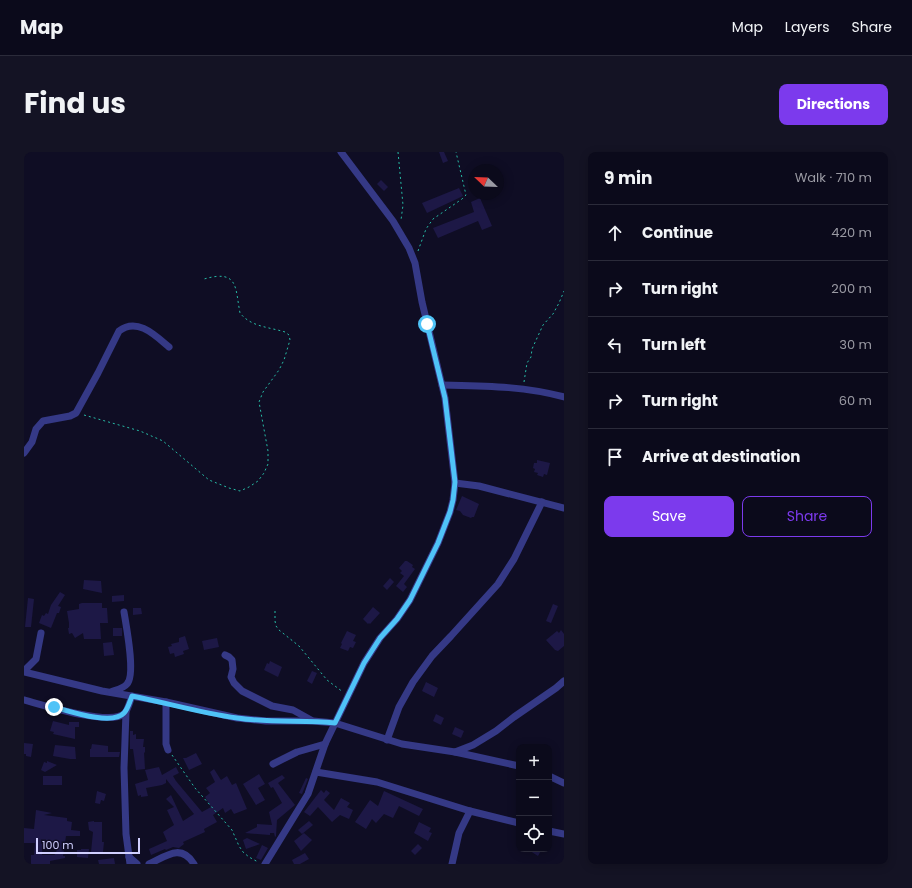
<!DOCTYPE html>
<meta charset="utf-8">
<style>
body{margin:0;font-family:Poppins,sans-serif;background:#141324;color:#f1f3f6}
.controls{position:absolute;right:12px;bottom:12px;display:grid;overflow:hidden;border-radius:8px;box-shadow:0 2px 10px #0003}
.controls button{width:36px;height:36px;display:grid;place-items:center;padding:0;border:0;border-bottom:1px solid #2b2b3a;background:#0b0a1b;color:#f1f3f6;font:20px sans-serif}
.compass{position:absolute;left:444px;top:12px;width:36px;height:36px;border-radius:50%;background:#0b0a1b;box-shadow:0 2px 10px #0003;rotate:293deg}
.scale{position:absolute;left:12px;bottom:10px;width:104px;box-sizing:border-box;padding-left:4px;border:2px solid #d1d0ff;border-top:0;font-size:11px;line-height:14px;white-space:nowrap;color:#d1d0ff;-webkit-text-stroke:3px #0f0d24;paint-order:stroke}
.stop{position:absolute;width:12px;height:12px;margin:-9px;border:3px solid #4fc3f7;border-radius:50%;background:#fff}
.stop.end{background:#4fc3f7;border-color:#fff;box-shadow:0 1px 4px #0008}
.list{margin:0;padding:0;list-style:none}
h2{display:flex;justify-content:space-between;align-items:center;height:52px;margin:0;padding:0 16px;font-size:17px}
h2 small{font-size:13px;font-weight:400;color:#9a9aa3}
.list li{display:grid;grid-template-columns:26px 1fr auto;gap:12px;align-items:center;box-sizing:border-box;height:56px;padding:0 16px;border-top:1px solid #2b2b3a}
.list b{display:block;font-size:15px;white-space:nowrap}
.list em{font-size:13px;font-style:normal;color:#9a9aa3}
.actions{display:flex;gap:8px;padding:12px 16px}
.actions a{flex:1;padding:9px 0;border:1px solid #7c3aed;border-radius:8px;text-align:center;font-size:14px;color:#7c3aed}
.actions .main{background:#7c3aed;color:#fff}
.icon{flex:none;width:22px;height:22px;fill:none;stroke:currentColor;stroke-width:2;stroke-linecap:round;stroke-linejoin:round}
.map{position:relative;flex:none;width:540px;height:712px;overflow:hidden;border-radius:8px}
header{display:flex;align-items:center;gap:24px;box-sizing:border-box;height:56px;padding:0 20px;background:#0b0a1b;border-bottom:1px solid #2b2b3a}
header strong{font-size:19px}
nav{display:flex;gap:22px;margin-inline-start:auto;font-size:14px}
.intro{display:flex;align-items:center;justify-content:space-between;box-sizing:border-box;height:96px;padding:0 24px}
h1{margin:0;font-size:28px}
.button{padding:10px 18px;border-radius:8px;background:#7c3aed;color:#fff;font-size:14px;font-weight:700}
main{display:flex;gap:24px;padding:0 24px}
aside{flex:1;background:#0b0a1b;border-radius:8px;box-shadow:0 2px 10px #0003}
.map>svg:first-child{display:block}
.building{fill:#1d1846;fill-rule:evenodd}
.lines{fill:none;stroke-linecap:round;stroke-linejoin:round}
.path{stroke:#27bca6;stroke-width:1;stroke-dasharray:2 3;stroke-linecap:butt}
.street{stroke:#353986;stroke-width:7}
.route{stroke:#4fc3f7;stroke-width:5}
</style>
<header>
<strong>Map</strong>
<nav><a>Map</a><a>Layers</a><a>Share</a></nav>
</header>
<div class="intro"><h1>Find us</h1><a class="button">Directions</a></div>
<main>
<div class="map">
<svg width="540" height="712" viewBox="0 0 540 712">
<rect width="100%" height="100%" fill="#0f0d24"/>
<g class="building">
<path d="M415,0H420L424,9L419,11Z"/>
<path d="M357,28L364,35L360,39L353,32Z"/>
<path d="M435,36L439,44L403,61L398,51Z"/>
<path d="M456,46L468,74L458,78L454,69L414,86L409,76L450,60L447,50Z"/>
<path d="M513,308L526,311L523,323L520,322L519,325L513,323L514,321L510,320L511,317L509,316L510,311H513Z"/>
<path d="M438,344L455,352L450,365H448L447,366L439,363L436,359L432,358Z"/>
<path d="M381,409H383L389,413L388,415L391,417L380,432L383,435L379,440L372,434L380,424L376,421L378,419L375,416Z"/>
<path d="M366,426L370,430L363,438L359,434Z"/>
<path d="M60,428L77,429L78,441L59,437Z"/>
<path d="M36,440L41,443L34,454L37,455L35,461H33L27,476L15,471L18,463L20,464L22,461L24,462L27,453Z"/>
<path d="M100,443V449L88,450V444Z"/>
<path d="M4,446L10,447L7,475H1Z"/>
<path d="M58,451H78V456H83L84,471H76L77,487H60L59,481L51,486L48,481L45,482L44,476H45V471L43,459L55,457V452Z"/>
<path d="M529,452L534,454L527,471L522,469Z"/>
<path d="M349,455L356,461L346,472L345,471L344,472L339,467Z"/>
<path d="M109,456H117L118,462L109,463Z"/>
<rect x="89" y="476" width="9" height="8"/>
<path d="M537,478L540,482V494L534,499L531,498L522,488L533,479L535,481Z"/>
<path d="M323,479L332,483L329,489L332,490L329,496L326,495L324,499L316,496L318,492L317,491Z"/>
<path d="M161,484L165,497L159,499L160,502L151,505L150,501L146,502L144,495L148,494L147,492L155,490V486Z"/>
<path d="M193,486L195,495L180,498L178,489Z"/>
<path d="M88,490L90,503L80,504L79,491Z"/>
<path d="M246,509L258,515L254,525L240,518L243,511L245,512Z"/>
<path d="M288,519L293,521L288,532L283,529Z"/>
<path d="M402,530L414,536L410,545L398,539Z"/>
<path d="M412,562L420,566L417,573L409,569Z"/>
<path d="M29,569L45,573V570H55V575H51V587L29,582L30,580L26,579Z"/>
<path d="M431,575L440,579L437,586L428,582Z"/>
<path d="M106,579H109V583L112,582V587H120L119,595H121V601L120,600L121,617L112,618L109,597H106Z"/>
<path d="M0,591L9,592L7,605L2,604V602H0Z"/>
<path d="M68,592L84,594V600H96L95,605H66V597H67Z"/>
<path d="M31,593L51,595L52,607H46L29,604Z"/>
<path d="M172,601L178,612L165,618L159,606H162Z"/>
<path d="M23,609L33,613L21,620L17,618L20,610L23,611Z"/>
<path d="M135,615L138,623L152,615L155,621L149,624L152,629L178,660L187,655L181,645L186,641L182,636L191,630L186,620L190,617L197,628L203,624L208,633L212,631L223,657L210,662L207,657L201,661L199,656L189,663L193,670L180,677L181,680L159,690L160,692L155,696L149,695L142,698L141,697L127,703L125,697L143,689L139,680L150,673L143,658L150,655L142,647L147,643L159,669L170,662L142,627V631L138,633L122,636L124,644L117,645V643L114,644L111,632L124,628L121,618Z"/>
<path d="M235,622L241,632L234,636L241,648L232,653L219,632Z"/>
<path d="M258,623L261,626L254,631L271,653L253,668L252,684L251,685L250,681H246V683L221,681L233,675V672L248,673L245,660L258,651L249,635L247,636L244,631Z"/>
<rect x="19" y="624" width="19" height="9"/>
<path d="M282,626L284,627L278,642L275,641Z"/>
<path d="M297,638L300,641L302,638L306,641L300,648L310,658L317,646L326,651L323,655L329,658L325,667L316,663L308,670L294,655L286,664L280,660Z"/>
<path d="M73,639L82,642L80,649L77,648L76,652L71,651Z"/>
<path d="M360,639L399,657L395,664L375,654L369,666L360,662L352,671L348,667L342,677L331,670L346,648L354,654Z"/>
<path d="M12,658L28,661L20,663L43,666V669L48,670L47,678L56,679V684H42L39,704H41V706L26,709V712H7V703H10L11,691H0V676L10,677ZM19,688L34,690L32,701H30L31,703H18Z"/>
<path d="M70,669V670H78V690H80L79,700H67L69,680L65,678L64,670Z"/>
<path d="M285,669L289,673L278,682L274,678Z"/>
<path d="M395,670L407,676L405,680L408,681L404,689L390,681Z"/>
<path d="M280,681L288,688L277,699L270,689Z"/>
<path d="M223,686L236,692L222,697L219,688Z"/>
<path d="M394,692L398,696L391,703L387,699Z"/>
<path d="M238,693L244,696L237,708L232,706Z"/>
<path d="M57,697H65L64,706L53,705V698H57Z"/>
<path d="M503,697H518L514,704Z"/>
<path d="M281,701L285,707L276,712H270L268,708Z"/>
<path d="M90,706L91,712H75L74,708Z"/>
</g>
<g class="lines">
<g class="path">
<path d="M374,0L379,53L377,68"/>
<path d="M394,99L402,77L409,67L438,47L442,43L432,0"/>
<path d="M500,230L503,211L507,205L508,197L519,173L529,162L535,151L540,139"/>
<path d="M60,263L116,279L139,289L185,328L205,336L216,339L225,335L234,329L240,321L244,312V299L235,250L239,240L255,218L260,208L266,188L265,183L261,180C245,175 227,175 216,161C211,136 215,117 180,127"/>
<path d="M251,459V469L252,474L255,478L275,494L303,528L319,540"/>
<path d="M148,603L171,636L208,678L215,694L219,700L225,705L234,710"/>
</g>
<g class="street">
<path d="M418,233C460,234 500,234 540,245"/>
<path d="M0,301L8,290L12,277L19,269L46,264L52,261L74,221L95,179C113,165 131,183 145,195"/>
<path d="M431,331L455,334L540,356"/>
<path d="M201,503L205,505L208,508L209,517L207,525L210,531L218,539L248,554L269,558L287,568"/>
<path d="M0,519L12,507L17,481"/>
<path d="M0,520L78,539L142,550L213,566L242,569H289L311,571L378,592L431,600L495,614"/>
<path d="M87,540C92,538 100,536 103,532C112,523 102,473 100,460"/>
<path d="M0,548C19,553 88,575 101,561C104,557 106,549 108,544"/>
<path d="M142,550V592L144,598"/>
<path d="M102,560L100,616L102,682L106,712"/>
<path d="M363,588L375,555L389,530L408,504L427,484L474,432L490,407L518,350"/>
<path d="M431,600L449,593L472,579L490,565L532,536L540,529"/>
<path d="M249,612L273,600L301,592"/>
<path d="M292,620L353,630L446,659L495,671"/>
<path d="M525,624L540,631"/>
<path d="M525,679L540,682"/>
<path d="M105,705L113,712"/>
<path d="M125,712C142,704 157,691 170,712"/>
<path d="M241,712L284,642L301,592L340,511L356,486L373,467L386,448L414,391L426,360L429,348L431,331L421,246L398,150L391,111L385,96L369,69L317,0"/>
<path d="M428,712L435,681L446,659"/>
</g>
</g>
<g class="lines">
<path class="route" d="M30,555C45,559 88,574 100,561C104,557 106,549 108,544C143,551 177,561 213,566C245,571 278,568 311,571L340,511L356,486L373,467L386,448L414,391L426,360L429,348L431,330L421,246L403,172"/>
</g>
</svg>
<div class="controls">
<button>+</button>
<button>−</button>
<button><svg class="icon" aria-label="locate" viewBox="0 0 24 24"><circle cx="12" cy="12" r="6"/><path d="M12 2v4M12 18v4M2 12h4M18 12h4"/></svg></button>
</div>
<svg class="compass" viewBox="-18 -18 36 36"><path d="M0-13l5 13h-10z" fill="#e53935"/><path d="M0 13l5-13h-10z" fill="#9a9aa3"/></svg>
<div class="scale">100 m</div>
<div class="stop" style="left:403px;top:172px"></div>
<div class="stop end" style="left:30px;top:555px"></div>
</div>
<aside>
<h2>9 min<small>Walk · 710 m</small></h2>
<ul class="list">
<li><svg class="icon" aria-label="ahead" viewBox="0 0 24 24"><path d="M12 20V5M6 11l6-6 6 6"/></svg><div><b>Continue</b></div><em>420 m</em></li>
<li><svg class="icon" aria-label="right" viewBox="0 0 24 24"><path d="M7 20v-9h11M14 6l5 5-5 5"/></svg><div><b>Turn right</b></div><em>200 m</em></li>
<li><svg class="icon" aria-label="left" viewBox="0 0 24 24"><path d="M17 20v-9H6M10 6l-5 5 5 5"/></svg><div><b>Turn left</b></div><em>30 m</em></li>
<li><svg class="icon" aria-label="right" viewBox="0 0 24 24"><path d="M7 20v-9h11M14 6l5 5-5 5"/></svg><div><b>Turn right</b></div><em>60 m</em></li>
<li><svg class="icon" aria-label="arrive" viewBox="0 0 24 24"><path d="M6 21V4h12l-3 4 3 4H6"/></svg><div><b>Arrive at destination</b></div></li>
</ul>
<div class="actions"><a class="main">Save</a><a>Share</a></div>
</aside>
</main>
